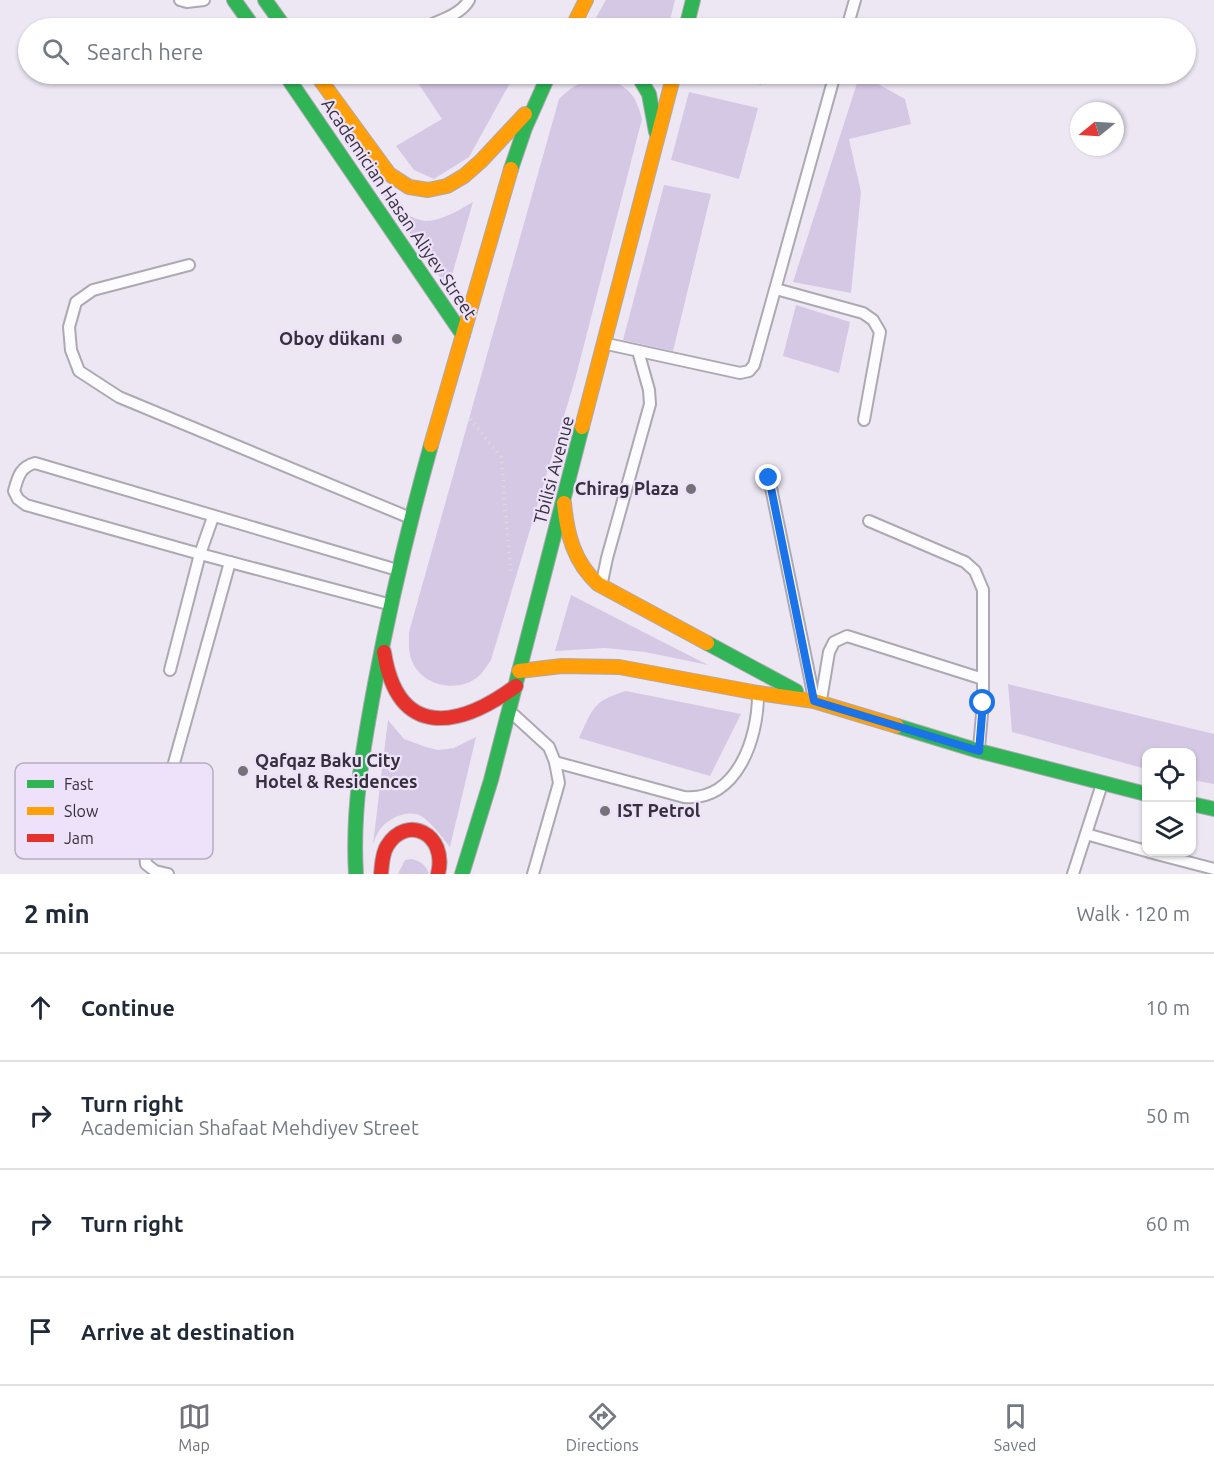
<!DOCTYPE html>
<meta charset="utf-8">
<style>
body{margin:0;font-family:Ubuntu,sans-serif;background:#f6f6f7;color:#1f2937}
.controls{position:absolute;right:18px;bottom:18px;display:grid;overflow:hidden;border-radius:12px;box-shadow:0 2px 4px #0004}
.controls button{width:54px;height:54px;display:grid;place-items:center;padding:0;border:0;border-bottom:2px solid #e0e1e3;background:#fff;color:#1f2937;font:30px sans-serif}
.compass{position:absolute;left:1070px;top:102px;width:54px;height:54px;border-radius:50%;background:#fff;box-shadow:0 2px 4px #0004;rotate:252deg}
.stop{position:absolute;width:18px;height:18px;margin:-14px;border:4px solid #1a73e8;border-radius:50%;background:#fff}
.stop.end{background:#1a73e8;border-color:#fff;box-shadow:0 2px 6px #0008}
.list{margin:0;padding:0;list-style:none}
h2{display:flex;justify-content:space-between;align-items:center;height:78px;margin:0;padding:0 24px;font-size:26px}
h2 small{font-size:20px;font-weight:400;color:#747a83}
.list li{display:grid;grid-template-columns:39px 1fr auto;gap:18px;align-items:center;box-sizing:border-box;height:108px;padding:0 24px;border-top:2px solid #e0e1e3}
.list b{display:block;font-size:22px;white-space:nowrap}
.list p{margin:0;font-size:20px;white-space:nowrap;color:#747a83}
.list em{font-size:20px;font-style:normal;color:#747a83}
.icon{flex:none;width:33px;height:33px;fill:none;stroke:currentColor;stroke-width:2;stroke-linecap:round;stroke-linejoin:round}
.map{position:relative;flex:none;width:1214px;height:874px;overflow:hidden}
.search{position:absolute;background:#fff;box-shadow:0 2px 4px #0004;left:18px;right:18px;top:18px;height:66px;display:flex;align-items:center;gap:15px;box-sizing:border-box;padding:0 21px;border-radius:33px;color:#747a83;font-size:22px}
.sheet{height:510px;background:#fff}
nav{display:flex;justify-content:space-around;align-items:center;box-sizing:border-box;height:84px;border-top:2px solid #e0e1e3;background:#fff;font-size:16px;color:#747a83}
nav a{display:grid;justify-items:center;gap:3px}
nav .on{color:#75717b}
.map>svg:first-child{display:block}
.green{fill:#d5c8e4}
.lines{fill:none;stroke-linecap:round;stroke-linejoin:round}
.lane-casing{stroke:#ada9b2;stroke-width:14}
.fast-casing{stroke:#ada9b2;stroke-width:16}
.slow-casing{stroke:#ada9b2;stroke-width:16}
.jam-casing{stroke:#ada9b2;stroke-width:16}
.path{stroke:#dad9dc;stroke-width:4;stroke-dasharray:1.5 4.5;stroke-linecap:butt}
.lane{stroke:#fcfbfd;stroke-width:10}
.fast{stroke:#30b455;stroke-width:14}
.slow{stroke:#ff9f0a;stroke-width:14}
.jam{stroke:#e5322d;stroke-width:14}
.route{stroke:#1a73e8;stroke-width:8}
.poi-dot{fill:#75717b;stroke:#ede2f9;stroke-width:2}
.labels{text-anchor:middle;stroke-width:4.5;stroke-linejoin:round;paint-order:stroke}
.street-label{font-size:18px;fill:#35313a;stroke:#ede2f9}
.poi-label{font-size:18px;font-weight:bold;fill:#35313a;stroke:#ede2f9;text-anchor:end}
.key{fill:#ede2f9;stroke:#b6adc0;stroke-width:1.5}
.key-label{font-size:16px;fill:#35313a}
</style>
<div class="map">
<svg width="1214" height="874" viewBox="0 0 1214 874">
<rect width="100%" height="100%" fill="#ede7f4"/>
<g class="green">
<path d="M606,0H675L668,28H625L612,26L590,28Z"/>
<path d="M435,74H515L469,157L434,179L414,170L396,146L442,119L418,83Z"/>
<path d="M719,74H764L761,85Z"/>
<path d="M860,74L905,99L911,124L849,139L861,192L851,293L793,282Z"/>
<path d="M607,78C629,88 636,95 642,119L576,376L491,660C488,664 484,671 480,675C460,694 422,687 412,661C408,652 409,641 409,632L559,99C576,83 584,79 607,78Z"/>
<path d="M689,92L758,108L739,179L671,160Z"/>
<path d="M664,185L711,194L673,351L623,340Z"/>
<path d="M378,186C416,227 424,231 473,202L448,289Z"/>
<path d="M796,305L850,322L839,373L783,356Z"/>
<path d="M571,595L708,665L645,652L605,648L555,651Z"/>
<path d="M1008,684L1214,734V784L1192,780V752H1146V769L1012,732Z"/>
<path d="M626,691L741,714L710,776L579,738C593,708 593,701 626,691Z"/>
<path d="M388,720L404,739L426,747L438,750L454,748L476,737L450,847C442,837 434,826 424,818C411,807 387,818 379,831C376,835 375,840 373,844Z"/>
<path d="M412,859C422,862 425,864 429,874H398L405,860Z"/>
</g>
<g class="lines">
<g class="lane-casing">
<g id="lane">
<path d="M180,0L187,2L204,0"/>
<path d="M423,28C438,21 461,15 469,0"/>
<path d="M847,28L855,0"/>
<path d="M189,265L93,290L76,302L69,327L71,350L79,371L119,397L408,517"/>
<path d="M776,289L863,313L873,320L880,332L864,420"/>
<path d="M607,344L740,373L749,371L754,365L835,74"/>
<path d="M769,478L814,698"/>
<path d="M869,521L965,562L975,571L983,590V703L979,748"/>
<path d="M602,582L607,558L650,404L649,390L638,351"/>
<path d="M388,604L200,554L26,505L18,499L14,491C18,477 20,467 35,463L394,569"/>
<path d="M170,670L200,554L213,517"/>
<path d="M821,700L829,652L834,642L847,636L983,679"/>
<path d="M514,715L549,747L555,762L559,783L533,874"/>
<path d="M555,762L684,797C737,802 758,738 758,695"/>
<path d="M1086,834L1146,851"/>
<path d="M1149,852L1214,869"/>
<path d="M168,874L155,871L146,864L145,853L174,763L230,562"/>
<path d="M1073,874L1102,784"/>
</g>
</g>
<g class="fast-casing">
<g id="fast">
<path d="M234,0L254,28"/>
<path d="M265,0L285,28"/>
<path d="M686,28L693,0"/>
<path d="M285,74L463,335"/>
<path d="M637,74L649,94L656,132"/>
<path d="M511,169L525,128L549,74"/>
<path d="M707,643L796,691"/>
<path d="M897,726L979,751L1146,794"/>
<path d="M1192,804L1214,809"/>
<path d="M356,874C352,809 363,748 375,684C390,604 409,524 431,445"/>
<path d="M462,874L491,780L582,427"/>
</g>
</g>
<g class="slow-casing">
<g id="slow">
<path d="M572,28L586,0"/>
<path d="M316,74L389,174L409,187L428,190L447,186L464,176L481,161L525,114"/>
<path d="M582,427L674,74"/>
<path d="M431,445L511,169"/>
<path d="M564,503C567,535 574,562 598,584L707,643"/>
<path d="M519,671L562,666L619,667L758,693L814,701L897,726"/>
</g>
</g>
<g class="jam-casing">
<g id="jam">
<path d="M384,652C398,740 459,728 516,686"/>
<path d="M381,874C382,865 382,854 387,846C406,814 448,833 438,874"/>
</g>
</g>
<path class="path" d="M470,419L501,457L511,574"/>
<use href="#lane" class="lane"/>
<use href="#fast" class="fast"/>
<use href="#slow" class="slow"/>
<use href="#jam" class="jam"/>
</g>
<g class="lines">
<path class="route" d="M769,478L814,701L979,751L983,703"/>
</g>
<g class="poi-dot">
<circle cx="397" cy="339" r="6"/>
<circle cx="691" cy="489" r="6"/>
<circle cx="243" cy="771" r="6"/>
<circle cx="605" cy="811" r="6"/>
</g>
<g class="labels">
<g class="street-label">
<text transform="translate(399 209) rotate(56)" y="6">Academician Hasan Aliyev Street</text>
<text transform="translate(554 470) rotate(-75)" y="6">Tbilisi Avenue</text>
</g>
<g class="poi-label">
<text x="385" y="345">Oboy dükanı</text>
<text x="679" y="495">Chirag Plaza</text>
<text x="255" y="767" text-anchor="start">Qafqaz Baku City<tspan x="255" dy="21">Hotel &amp; Residences</tspan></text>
<text x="617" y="817" text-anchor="start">IST Petrol</text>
</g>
</g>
<rect x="15" y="763" width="198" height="96" rx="9" class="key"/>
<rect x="27" y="780" width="27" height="8" fill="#30b455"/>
<rect x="27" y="807" width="27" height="8" fill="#ff9f0a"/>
<rect x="27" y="834" width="27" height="8" fill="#e5322d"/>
<g class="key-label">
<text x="64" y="790">Fast</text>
<text x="64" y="817">Slow</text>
<text x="64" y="844">Jam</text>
</g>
</svg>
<div class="controls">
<button><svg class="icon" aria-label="locate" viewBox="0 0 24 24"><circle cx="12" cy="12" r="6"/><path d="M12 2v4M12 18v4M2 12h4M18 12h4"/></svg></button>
<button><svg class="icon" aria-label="layers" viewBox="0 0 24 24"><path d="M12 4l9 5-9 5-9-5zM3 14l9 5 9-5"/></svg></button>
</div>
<svg class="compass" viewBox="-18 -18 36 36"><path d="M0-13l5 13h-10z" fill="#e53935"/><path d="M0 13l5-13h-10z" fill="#747a83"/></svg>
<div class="stop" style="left:983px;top:703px"></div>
<div class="stop end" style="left:769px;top:478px"></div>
<div class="search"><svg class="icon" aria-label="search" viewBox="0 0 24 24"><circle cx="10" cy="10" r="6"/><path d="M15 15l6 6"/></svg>Search here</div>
</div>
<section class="sheet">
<h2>2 min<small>Walk · 120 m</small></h2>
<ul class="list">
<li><svg class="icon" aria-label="ahead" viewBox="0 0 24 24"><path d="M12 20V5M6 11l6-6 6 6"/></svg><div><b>Continue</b></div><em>10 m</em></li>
<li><svg class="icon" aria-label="right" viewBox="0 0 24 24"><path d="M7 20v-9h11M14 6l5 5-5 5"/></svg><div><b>Turn right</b><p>Academician Shafaat Mehdiyev Street</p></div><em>50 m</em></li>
<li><svg class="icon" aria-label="right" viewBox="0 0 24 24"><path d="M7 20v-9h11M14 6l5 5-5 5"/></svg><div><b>Turn right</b></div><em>60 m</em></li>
<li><svg class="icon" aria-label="arrive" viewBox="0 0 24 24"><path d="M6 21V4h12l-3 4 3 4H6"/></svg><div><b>Arrive at destination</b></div></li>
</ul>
</section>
<nav>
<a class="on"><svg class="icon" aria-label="map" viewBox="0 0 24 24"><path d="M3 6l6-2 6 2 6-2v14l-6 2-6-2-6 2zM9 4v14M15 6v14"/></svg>Map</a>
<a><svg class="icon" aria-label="directions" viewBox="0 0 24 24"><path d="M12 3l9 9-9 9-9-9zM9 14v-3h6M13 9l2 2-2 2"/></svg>Directions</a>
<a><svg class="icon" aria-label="saved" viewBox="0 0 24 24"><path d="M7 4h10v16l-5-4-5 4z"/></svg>Saved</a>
</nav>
